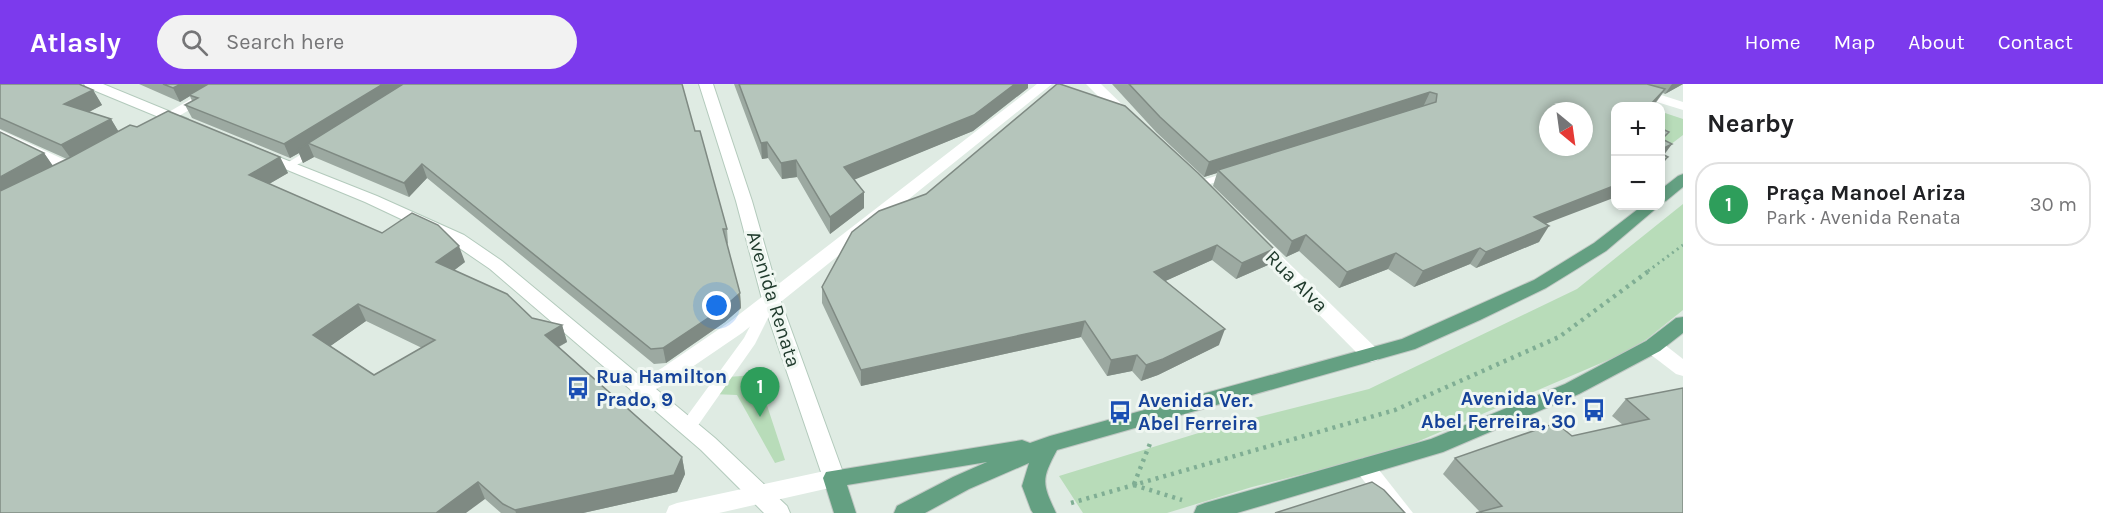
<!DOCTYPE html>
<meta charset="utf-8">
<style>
body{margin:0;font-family:Karla,sans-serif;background:#f2f2f2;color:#202124}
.controls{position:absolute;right:18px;top:18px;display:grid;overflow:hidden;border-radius:12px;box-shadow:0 3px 9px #0003}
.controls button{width:54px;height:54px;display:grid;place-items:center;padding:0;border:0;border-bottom:2px solid #e0e0e0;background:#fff;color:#202124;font:30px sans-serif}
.compass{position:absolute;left:1539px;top:18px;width:54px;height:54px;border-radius:50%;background:#fff;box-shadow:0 3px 9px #0003;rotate:151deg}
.you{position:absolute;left:717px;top:222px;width:21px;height:21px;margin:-15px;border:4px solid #fff;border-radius:50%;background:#1a73e8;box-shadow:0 0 0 9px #1a73e833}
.badge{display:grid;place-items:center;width:39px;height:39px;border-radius:50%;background:#7c3aed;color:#fff;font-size:20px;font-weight:700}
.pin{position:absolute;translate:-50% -50px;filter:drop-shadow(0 2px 3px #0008)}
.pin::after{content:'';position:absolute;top:32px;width:21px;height:18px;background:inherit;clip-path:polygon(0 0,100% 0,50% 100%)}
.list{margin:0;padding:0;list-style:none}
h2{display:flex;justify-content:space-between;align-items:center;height:78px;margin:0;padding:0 24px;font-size:26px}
h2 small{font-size:20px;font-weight:400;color:#757577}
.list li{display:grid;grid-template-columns:39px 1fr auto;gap:18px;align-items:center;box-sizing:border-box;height:84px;margin:0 12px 12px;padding:0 12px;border:2px solid #e0e0e0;border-radius:24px}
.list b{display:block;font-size:22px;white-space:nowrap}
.list p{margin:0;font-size:20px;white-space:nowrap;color:#757577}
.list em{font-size:20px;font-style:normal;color:#757577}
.icon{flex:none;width:33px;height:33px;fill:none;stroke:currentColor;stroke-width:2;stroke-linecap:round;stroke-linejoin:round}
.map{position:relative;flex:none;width:1683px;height:429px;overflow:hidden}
header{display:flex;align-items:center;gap:36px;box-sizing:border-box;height:84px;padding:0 30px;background:#7c3aed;color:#fff}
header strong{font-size:28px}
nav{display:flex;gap:33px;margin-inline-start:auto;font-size:21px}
.search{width:420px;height:54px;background:#f2f2f2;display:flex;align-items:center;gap:15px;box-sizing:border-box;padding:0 21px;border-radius:33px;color:#757577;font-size:22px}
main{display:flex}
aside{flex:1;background:#fff}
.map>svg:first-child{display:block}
.green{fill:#b8dcb9}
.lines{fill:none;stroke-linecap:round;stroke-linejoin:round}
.secondary-casing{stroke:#b3cabc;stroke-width:2}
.primary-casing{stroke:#c1c8c4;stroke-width:2}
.path-far1{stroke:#80ae94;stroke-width:3;stroke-dasharray:2 4;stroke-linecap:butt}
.path{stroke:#80ae94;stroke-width:4.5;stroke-dasharray:3 5;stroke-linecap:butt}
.service{fill:#fff;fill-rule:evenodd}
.minor{fill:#fff;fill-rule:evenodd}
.secondary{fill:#fff;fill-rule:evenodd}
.primary{fill:#64a082;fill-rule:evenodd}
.wall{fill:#9ca9a1;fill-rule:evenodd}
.shaded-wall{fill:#7f8a83}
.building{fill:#b5c5bb;stroke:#7f8a83;stroke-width:1.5;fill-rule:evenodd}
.labels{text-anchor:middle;stroke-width:6;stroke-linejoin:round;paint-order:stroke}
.street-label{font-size:20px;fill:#203b2d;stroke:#f0f7f2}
.transit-label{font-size:20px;font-weight:bold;fill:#164399;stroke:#f0f7f2;text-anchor:start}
</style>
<header>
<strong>Atlasly</strong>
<div class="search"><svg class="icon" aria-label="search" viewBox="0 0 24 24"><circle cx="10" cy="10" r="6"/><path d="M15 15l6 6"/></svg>Search here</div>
<nav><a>Home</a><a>Map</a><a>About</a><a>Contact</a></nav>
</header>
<main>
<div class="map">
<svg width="1683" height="429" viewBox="0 0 1683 429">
<rect width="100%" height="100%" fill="#dfebe3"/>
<g class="green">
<path d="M1665,29L1683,35V51L1670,61L1661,57L1660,33Z"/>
<path d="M1683,120V226L1647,255L1620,271L1398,366L1252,403L1167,429H1083L1059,392L1218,343L1369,305L1577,205Z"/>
<path d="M757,291L785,376L775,379L737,311L712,310L727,293Z"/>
</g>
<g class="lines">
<g class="secondary-casing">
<g id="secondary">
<path d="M84,0H103L188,35L190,38L188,41H178L86,3Z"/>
<path d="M699,0H713L752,117L780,215L845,394L842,400L834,403L826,400L823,394L762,215L736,117Z"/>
<path d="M261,66L377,112L464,151L502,177L715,354L787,422L790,429H764L701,366L490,185L452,159L365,118L256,73L254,70Z"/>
</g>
</g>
<g class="primary-casing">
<g id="primary">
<path d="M1683,90V103L1666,117L1660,119V106L1678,92Z"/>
<path d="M1642,122H1659L1606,167L1546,204L1480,236L1415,265L1057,366C1041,396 1042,399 1056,429H1033L1031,426L1022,402L1029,379L969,405L925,429H894L897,422L953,393L987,378L847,401L856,429H834L823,394L826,388L1022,356L1030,359L1050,352L1402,255L1534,196L1594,159Z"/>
<path d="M1683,233V249L1660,267L1579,310L1443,368L1237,429H1194L1197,422L1205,419L1431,355L1565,300L1646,257L1676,234Z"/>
</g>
</g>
<path class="path-far1" d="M1648,187L1683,161"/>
<g class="path">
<path d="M1134,400L1151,357"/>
<path d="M1134,401L1182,416"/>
<path d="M1071,419L1395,326L1559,253L1650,186"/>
</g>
<g class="service">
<path d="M315,62L319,63V67L292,84L288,85L282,82Z"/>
<path d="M1232,87L1236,88V92L1200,103L1194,100L1196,98Z"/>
<path d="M770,211L777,216L755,260L694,347L688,349L682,347L680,343L682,339L744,254L765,213Z"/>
</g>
<g class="minor">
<path d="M217,0H234L160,43H150L148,40Z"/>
<path d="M1037,0H1052L742,249L676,294L647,310L640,312L633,310L630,305L633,300L662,284L728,239Z"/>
<path d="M1086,0H1101L1132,30L1134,33L1132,36H1122Z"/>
<path d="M1606,0H1627L1683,18V26L1608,3Z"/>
<path d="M0,46L78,82L81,85L73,90L68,88L0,56Z"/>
<path d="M1255,151L1261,152L1378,266L1381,271L1378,276L1371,278L1364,276L1249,160L1247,156L1249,152Z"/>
<path d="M1653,255L1660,257L1683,275V292L1676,290L1646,267L1643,262L1646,257Z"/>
<path d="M1364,374L1372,377L1413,429H1389L1353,383L1356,377Z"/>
<path d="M834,385L842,388L845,394L842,400L834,403L719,429H666L669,422L677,419Z"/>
</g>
<use href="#secondary" class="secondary"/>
<use href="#primary" class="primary"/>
</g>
<g class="wall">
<path d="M0,0L93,6L102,21L89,28L111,35L118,47L137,43L280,73L288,89L269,100L382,149L465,178L454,186L532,234L562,241L567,258L559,263L682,373L685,390L677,408L583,429H501L485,415L0,429L44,69L53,82L67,75L0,45ZM366,237L422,264L374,291L330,262Z"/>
<path d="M139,0H682L695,47L727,145L728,159L727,160L740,209L741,224L725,238L666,279L654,280L427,94L409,113L314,73L303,79L299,69L290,74L192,34L185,21L192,17L190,12L180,18Z"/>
<path d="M734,0H1028V4L973,47L854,95L864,108V124L830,150L797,93L782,95L768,74L762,75Z"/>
<path d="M1112,0H1683L1665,10L1663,9L1655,20L1616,22L1546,140L1539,158L1476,184L1470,180L1414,203L1388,185L1339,204L1299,167L1286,173L1213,102L1217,89L1204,93L1156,48Z"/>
<path d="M879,127L1274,165L1268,181L1236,195L1212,176L1165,197L1219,261L1158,291L1141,297L1132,287L1107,292L1081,253L861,302L822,219V203Z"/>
<path d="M1683,304V429L1480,428L1443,390L1455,374L1572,352L1623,341L1612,332L1626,315Z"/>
</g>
<g class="shaded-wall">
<path d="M181,0H212L189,11L190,12L180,18L173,4Z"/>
<path d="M383,0H409L308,59L314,73L303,79L299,69L290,74L284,60Z"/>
<path d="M1015,0H1028V4L973,47L844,100V83Z"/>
<path d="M1672,0H1683L1665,10Z"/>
<path d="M1665,5L1653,22H1649Z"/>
<path d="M93,6L102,21L74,36L64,20Z"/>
<path d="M1430,8L1423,23L1218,86L1217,89L1204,93L1209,78Z"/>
<path d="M111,35L120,50L72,76L61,61Z"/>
<path d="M767,58L768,74L762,75L761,59Z"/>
<path d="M1672,60L1661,75L1660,76V66Z"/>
<path d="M44,69L55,85L0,115V93Z"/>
<path d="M280,73L288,89L257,107L249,91Z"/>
<path d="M1668,73L1660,84V79Z"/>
<path d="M796,76L797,93L782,95L781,79Z"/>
<path d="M422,80L427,94L409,113L404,99Z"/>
<path d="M1616,101V113L1524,148L1534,133Z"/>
<path d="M864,108V124L830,150V133Z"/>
<path d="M1549,142L1539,158L1476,184L1486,168Z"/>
<path d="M1306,151L1299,167L1286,173L1292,157Z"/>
<path d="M1217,161L1212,176L1150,204L1154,188Z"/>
<path d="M459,162L465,178L443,195L436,178Z"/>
<path d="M1480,164L1470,180L1414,203L1423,187Z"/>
<path d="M1274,165L1268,181L1236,195L1242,179Z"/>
<path d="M1396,169L1388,185L1339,204L1347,188Z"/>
<path d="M740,209L741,224L725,238L666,279L663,264Z"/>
<path d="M358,220L366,237L322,268L313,251Z"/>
<path d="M1085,237L1081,253L861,302V286Z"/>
<path d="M562,241L567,258L550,267L545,251Z"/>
<path d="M1225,245L1219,261L1158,291L1141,297L1146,281Z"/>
<path d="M1137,271L1132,287L1107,292L1111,276Z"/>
<path d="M682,373L685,390L677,408L583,429H516L515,426Z"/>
<path d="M478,398L485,415L466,429H436Z"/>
</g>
<g class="building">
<path d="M0,0H79L93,6L64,20L111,35L61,61L0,34Z"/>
<path d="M163,0H181L173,4Z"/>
<path d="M208,0H383L284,60L185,21L198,14L189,11Z"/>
<path d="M403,0H682L695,47H700L727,145H723L740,209L723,224L663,264L651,265L422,80L404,99L308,59L297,66Z"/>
<path d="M739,0H1015L974,31L844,83L864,108L830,133L796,76L781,79L767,58L761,59Z"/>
<path d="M1057,0H1060L1125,22L1198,89L1274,165L1242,179L1217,161L1154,188L1225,245L1163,275L1146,281L1137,271L1111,276L1085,237L861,286L822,203L852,148L879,127L926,110Z"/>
<path d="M1129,0H1647L1665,5L1649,22H1616V101L1534,133L1549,142L1486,168L1480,164L1423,187L1396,169L1347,188L1306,151L1292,157L1218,86L1436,18L1437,10L1430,8L1209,78L1160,33ZM1548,27H1584V63H1548Z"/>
<path d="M168,27L280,73L249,91L382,149L412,129L438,141L459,162L436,178L507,210L532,234L562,241L545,251L682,373L674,391L515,426L503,420L478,398L436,429H0V107L69,74L130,41L137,43ZM358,220L435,256L374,291L313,251Z"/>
<path d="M1660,44L1669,48L1662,55L1672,60L1660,66Z"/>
<path d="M0,48L44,69L0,93Z"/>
<path d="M1660,69L1668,73L1660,79Z"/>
<path d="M1683,304V429H1476L1502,422L1455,374L1556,339L1572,352L1649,335L1626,315Z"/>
<path d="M1372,398L1384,406L1405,429H1275Z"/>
</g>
<defs>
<g id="bus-bare" transform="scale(1.8)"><path d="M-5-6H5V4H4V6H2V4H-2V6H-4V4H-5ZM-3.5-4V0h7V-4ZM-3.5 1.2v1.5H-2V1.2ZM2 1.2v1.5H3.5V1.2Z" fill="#1a4fb4" stroke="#f0f7f2" stroke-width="2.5" paint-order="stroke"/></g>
</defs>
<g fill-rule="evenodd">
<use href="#bus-bare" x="578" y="304"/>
<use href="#bus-bare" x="1594" y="326"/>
<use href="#bus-bare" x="1120" y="328"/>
</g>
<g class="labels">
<g class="street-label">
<text transform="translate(1297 197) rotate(45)" y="7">Rua Alva</text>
<text transform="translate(774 215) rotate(73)" y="7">Avenida Renata</text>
</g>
<g class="transit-label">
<text x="596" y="299">Rua Hamilton<tspan x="596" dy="23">Prado, 9</tspan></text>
<text x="1576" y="321" text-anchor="end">Avenida Ver.<tspan x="1576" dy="23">Abel Ferreira, 30</tspan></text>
<text x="1138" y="323">Avenida Ver.<tspan x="1138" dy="23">Abel Ferreira</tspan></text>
</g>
</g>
</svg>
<div class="controls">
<button>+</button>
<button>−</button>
</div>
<svg class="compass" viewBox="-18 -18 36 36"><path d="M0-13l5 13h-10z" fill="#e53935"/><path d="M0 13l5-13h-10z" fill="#757577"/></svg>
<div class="you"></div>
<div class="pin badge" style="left:760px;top:333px;background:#2e9e5b">1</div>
</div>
<aside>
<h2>Nearby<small></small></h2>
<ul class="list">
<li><span class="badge" style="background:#2e9e5b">1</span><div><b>Praça Manoel Ariza</b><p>Park · Avenida Renata</p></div><em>30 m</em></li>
</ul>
</aside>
</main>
